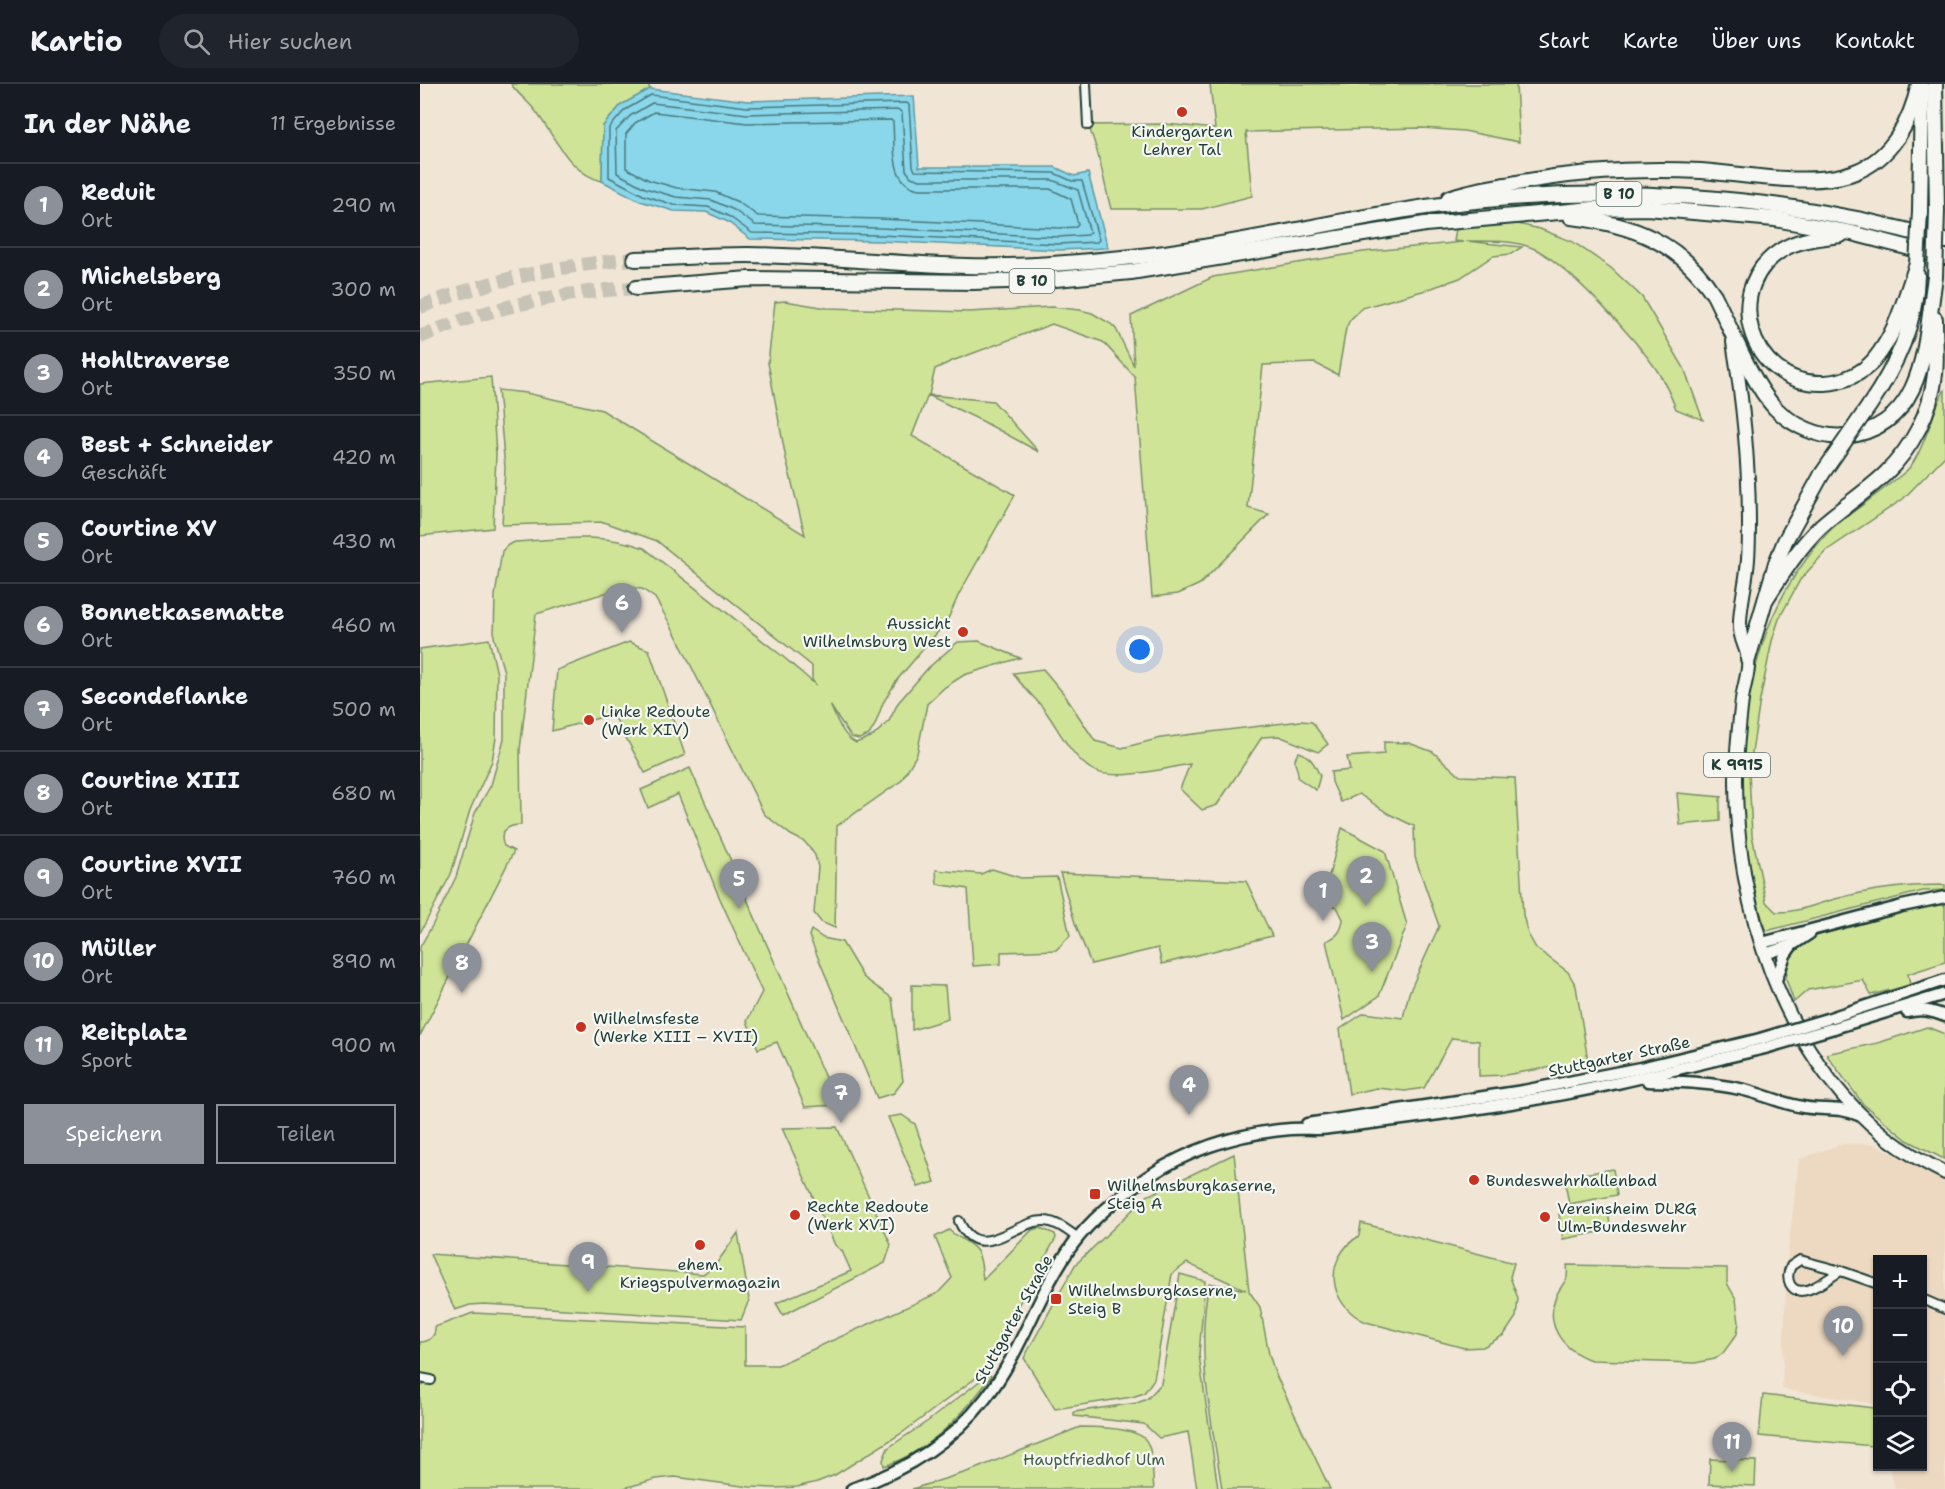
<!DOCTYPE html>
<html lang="de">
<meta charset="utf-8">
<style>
body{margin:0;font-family:"Shantell Sans",sans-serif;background:#20242c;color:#f1f3f6}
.controls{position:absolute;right:18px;bottom:18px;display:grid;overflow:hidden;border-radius:0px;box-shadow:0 2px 4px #0004}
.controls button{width:54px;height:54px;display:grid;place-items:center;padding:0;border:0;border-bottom:2px solid #363941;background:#171b24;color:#f1f3f6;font:30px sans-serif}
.you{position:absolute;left:720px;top:566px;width:21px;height:21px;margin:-15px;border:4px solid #fff;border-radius:50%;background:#1a73e8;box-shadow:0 0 0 9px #1a73e833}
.badge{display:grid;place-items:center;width:39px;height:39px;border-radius:50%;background:#8c9099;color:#fff;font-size:20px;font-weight:700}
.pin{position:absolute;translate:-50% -50px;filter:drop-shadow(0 2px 3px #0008)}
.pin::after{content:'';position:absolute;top:32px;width:21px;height:18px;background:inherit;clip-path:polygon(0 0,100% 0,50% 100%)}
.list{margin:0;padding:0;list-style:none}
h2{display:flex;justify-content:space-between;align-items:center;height:78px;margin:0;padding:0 24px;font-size:26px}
h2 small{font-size:20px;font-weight:400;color:#9ea1a6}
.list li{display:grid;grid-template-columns:39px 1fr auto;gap:18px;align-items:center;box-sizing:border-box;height:84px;padding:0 24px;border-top:2px solid #363941}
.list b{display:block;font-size:22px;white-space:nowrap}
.list p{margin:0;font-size:20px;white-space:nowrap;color:#9ea1a6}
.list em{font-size:20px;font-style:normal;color:#9ea1a6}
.actions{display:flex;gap:12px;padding:18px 24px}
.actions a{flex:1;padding:14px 0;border:2px solid #8c9099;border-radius:0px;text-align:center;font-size:21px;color:#8c9099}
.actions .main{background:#8c9099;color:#fff}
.icon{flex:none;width:33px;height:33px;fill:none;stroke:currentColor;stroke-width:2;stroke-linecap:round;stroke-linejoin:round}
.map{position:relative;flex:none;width:1525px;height:1405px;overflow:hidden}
header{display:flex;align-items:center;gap:36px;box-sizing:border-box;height:84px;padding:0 30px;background:#171b24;border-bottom:2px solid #363941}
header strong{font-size:28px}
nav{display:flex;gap:33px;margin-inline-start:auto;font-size:21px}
.search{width:420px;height:54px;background:#20242c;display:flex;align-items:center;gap:15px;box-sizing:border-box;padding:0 21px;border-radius:33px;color:#9ea1a6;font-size:22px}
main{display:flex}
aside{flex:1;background:#171b24}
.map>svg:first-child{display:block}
.built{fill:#edd9c2}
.green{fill:#d0e498;stroke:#789066;stroke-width:1.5}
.water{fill:#8ad6ea;stroke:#5f99a1;stroke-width:1.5}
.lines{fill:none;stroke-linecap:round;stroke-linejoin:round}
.shore{stroke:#4a7a7d;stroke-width:1.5}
.highway-tunnel{stroke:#c7c3b6;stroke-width:14;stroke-dasharray:14 7;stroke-linecap:butt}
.street-casing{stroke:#1f3d34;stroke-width:12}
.secondary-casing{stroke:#1f3d34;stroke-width:15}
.primary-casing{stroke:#1f3d34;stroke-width:16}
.highway-casing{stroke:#1f3d34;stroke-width:18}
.street{stroke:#f6f6f2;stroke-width:8}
.secondary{stroke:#f6f6f2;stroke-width:10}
.primary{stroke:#f6f6f2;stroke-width:12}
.highway{stroke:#f6f6f2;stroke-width:14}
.secondary-bridge-casing{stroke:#1f3d34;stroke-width:15;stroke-linecap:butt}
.highway-bridge-casing{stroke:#1f3d34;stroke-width:18;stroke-linecap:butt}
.secondary-bridge{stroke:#f6f6f2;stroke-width:10}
.highway-bridge{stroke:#f6f6f2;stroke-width:14}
.poi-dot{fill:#c8321e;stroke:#f6f6f2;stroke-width:2}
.labels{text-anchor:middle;stroke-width:4.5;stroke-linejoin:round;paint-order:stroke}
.shield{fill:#f6f6f2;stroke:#60746d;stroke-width:1.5}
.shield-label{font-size:15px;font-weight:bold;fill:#1f3d34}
.poi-label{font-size:16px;fill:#1f3d34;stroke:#f6f6f2;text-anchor:start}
.street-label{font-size:16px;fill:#1f3d34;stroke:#f6f6f2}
.park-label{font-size:16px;fill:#425e48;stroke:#f6f6f2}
</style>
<header>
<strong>Kartio</strong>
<div class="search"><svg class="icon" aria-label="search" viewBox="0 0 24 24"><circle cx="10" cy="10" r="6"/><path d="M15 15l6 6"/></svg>Hier suchen</div>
<nav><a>Start</a><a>Karte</a><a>Über uns</a><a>Kontakt</a></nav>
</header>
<main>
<aside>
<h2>In der Nähe<small>11 Ergebnisse</small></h2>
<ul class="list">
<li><span class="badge">1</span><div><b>Reduit</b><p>Ort</p></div><em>290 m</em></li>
<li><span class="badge">2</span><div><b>Michelsberg</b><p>Ort</p></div><em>300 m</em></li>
<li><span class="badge">3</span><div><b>Hohltraverse</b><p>Ort</p></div><em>350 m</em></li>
<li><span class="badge">4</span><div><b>Best + Schneider</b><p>Geschäft</p></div><em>420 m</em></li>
<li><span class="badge">5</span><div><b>Courtine XV</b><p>Ort</p></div><em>430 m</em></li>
<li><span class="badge">6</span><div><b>Bonnetkasematte</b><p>Ort</p></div><em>460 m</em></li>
<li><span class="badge">7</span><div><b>Secondeflanke</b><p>Ort</p></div><em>500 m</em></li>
<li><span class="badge">8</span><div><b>Courtine XIII</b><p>Ort</p></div><em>680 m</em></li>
<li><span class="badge">9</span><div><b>Courtine XVII</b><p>Ort</p></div><em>760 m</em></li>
<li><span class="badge">10</span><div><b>Müller</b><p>Ort</p></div><em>890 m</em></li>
<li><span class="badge">11</span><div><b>Reitplatz</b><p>Sport</p></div><em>900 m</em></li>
</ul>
<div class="actions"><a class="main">Speichern</a><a>Teilen</a></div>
</aside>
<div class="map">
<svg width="1525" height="1405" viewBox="0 0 1525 1405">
<rect width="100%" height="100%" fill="#f1e5d6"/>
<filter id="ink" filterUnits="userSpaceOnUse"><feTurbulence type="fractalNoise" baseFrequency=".0167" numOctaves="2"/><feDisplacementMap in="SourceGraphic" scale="12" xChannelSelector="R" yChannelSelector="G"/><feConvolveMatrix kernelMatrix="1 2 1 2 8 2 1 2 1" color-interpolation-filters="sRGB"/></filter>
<g filter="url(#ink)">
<path class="built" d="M1422,1060H1454L1525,1096V1405H1475L1470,1383L1502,1382V1176H1458L1457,1328L1455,1320L1362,1305L1367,1177L1379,1075Z"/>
<g class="green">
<path d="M91,0H228L230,5L201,21L183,42L182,97C147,89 134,49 113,24C106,16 97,9 91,0Z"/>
<path d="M790,0H1096L1099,58L1044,47L1002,44L826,48L832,112L782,125H691C683,96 680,68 668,41L746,40L795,45Z"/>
<path d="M1089,138L1120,145L1153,158L1191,184L1222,213L1264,284L1283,336L1256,325C1251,312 1245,299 1238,288C1220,259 1141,173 1110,163C1090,156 1067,157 1046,157L1102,163L1091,170L1073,172L1040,194L1006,206L942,224L930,236L926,244L918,291L895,279L843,281L828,424L849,430L780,500L758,510L732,513L715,293L683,258L632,240L532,277L515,285L509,311L573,317L619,368L564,338L508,311L492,352L595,411L539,510L527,537L477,596L463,619L455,641L449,651L439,655L431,653L410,621C417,635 422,652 436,659L453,652L469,637L478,619L508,584L538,558L559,557L600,574L544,591L525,603L507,620L497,670L481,697L417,742L415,844L401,838L394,829L398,783L395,771L385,758L371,751L344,730L254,547L235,514L222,505L205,503L116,530L100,666L101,741C87,741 78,748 84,762L94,767L0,952V863L12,842L36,793L55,729L71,701L84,655V588L74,553L75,512L82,467L88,461L95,458C139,455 182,448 224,464L361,571L396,601L392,596V582L237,457L184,438L82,441L85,384L78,306L106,309L182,326L385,451L366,375L348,279L355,218L365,217L407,224L549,228L632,223L660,226L672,229L691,240L696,245L714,282L711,232L793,193L943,168L1043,158L1034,157L1036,145Z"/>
<path d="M71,293L76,371L73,444L0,452V300Z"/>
<path d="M1525,305V372L1483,415L1406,467L1380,496L1359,535L1352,557L1340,616L1329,688L1332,751L1346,818L1356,828C1378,829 1398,819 1419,814C1453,805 1490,801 1525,801V806L1503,807L1346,847C1309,735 1311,574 1385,477C1394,465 1404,451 1415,442C1434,426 1456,412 1476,395C1480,392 1486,388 1490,383C1505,363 1513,327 1525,305Z"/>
<path d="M69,555L77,590L76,654L72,677L50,726L31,790L0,849V565Z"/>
<path d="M209,558L229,566L265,671L225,689L193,630L132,647L137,586Z"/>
<path d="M623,585L644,610L675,657L702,664L741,654L881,637L892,638L908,660L898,668L859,652L842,653L797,721L782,726L760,705L770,680C745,684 692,699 671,685C651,672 639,646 626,628C616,614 602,603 593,589Z"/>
<path d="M964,658L989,659L1013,668L1040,692L1095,694L1103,831L1108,850L1116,864L1148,888L1156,902L1168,977L1085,991L1059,992V957L1032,954L1004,1004L985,1007L957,1004L929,1010L920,945L944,929L983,934L989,909L1019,842L995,773L994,742L969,730L939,710L921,718L912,698L911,688L930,686L927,673L964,670Z"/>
<path d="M879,668C891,672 895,681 900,692L896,706L878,694C880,682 869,681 879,668Z"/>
<path d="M270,684L318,793L315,795L323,814L326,813L417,1021L385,1023L357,958L338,965L327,937L342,908L297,808L258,710L228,724L221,706Z"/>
<path d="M1257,709L1302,713L1300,716V737L1260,741Z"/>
<path d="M922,744L965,767L987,841L959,912L924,936L906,857C917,853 922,847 923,835L917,823L902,817Z"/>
<path d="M572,785L601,794L637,793L650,852L636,866L581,868V880L553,882L548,805L517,800L516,786L561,790Z"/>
<path d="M640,789L826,797L852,852L742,880L738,864L671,880L655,839Z"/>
<path d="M1525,821V878L1488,890L1490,901L1451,911L1443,896L1388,906L1374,918L1366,895L1370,870L1389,854L1505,822Z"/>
<path d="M391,846L403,854L422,858L443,893L472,914L483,997L474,1009L457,1014L389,852Z"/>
<path d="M492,901L525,902L528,935L492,946Z"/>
<path d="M1507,943L1525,950L1524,1075L1487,1056L1443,1020L1406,970L1458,959Z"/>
<path d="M482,1031L495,1040L515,1098L498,1103L468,1033Z"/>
<path d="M417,1043L471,1161L465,1179L363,1231L356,1219L431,1187L422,1167L415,1161L362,1044Z"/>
<path d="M814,1070L829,1207L840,1223L849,1270L855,1289L910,1405H802C792,1337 775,1267 789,1199L826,1206L767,1179L752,1190L734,1295L724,1309L712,1313L635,1325L604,1274L655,1181L727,1112Z"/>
<path d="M1193,1085L1197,1111L1149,1120L1144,1093Z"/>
<path d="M1187,1122L1191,1146L1143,1155L1139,1130Z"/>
<path d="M941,1139L1094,1179L1090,1193L1098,1214L1096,1233L1084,1251L1063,1263L1044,1264L946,1238C908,1221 902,1175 939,1152Z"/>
<path d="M620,1144L635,1150L636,1154L599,1220L579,1264L561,1290L482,1349L415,1391L397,1398L377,1403L355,1404L330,1403L255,1393L236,1395L201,1405H0V1303L5,1300L0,1293V1258C9,1258 16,1252 15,1243L53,1229L325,1243V1281H358L518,1209L532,1194L515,1153L529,1146C538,1155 556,1160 559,1172C562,1179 562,1189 563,1196L612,1146Z"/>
<path d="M318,1149L329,1216L321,1236L64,1220L50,1221L35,1226L10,1170L283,1190L294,1183Z"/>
<path d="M1147,1181L1307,1184V1199L1316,1215L1319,1239L1317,1250L1303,1269L1295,1275L1275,1279L1171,1276C1143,1266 1123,1241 1137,1210C1144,1196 1149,1199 1147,1181Z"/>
<path d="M760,1190L785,1197L779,1271L798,1405H777L768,1348L739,1354L724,1340L654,1332V1328L717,1319L727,1315L741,1300Z"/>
<path d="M569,1290L571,1292C546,1329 508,1368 464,1382L463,1376L468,1364L508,1337Z"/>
<path d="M1343,1311L1454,1324V1362L1339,1352Z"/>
<path d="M660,1343C675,1343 720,1343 727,1358C734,1371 732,1391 734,1405H492L550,1387Z"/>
<path d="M1290,1375L1336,1377L1335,1402L1289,1400Z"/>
</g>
<path class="water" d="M230,5L328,17L494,12L499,83H635L654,92L668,89L688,164L639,166L459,157L330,155L308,138L286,128L254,127L220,117L182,97L183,42L201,21Z"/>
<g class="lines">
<g class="shore">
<path d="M231,11L327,23L487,19L489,21L493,82L495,87L634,89L652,97H662L679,156L677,158L638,160L460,151L332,149L310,133L288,123L254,121L223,111L189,93V44L205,26Z"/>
<path d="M232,19L327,30L479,26L482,29L486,86L491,93L500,96H632L658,106L670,149L667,151L639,153L460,144L335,141L314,126L291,116L256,113L225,104L197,89L196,47L210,32Z"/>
<path d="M234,28L327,39L471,36L473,38C475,61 469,100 499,105H630L651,115L658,140L656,143L639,144L460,135L338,132L318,118L295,108L257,104L229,96L206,84V50L215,39Z"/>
</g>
<g class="highway-tunnel">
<path d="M0,223C70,196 140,181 215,175"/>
<path d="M0,253C68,223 142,208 216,204"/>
</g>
<g class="street-casing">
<g id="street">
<path d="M666,0L668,41"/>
<path d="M539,1137C559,1182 594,1136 625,1137C638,1138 648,1147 658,1154"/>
<path d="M1421,1187C1409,1193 1380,1219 1370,1200C1367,1194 1368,1188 1371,1182L1380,1176L1421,1187L1458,1200"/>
<path d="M1502,1215L1525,1225"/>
<path d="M0,1294L11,1296"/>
</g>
</g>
<g class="secondary-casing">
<g id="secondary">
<path d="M1342,859L1482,822L1525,813"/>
<path d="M1345,870L1372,861L1390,849"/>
<path d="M1356,896L1365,871L1372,861"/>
<path d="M1487,928C1501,924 1512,927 1525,932"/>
<path d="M1407,935L1525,896"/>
<path d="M1414,944L1525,910"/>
<path d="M1228,997C1259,998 1289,998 1320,1005C1340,1009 1358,1018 1378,1022C1401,1028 1418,1021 1441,1032"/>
<path d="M887,1040L1103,1007L1220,984L1340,955"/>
<path d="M432,1405C484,1387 531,1359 565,1315C602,1268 618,1208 653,1160C673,1133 701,1111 729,1092C772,1064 820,1049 871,1045C884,1044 897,1046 909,1044C970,1037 1031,1029 1091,1019C1177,1006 1261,984 1345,964"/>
</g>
</g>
<g class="primary-casing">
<path id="primary" d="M1313,258C1323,318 1329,378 1329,440C1329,455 1329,470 1327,485C1325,505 1319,525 1320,544C1320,555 1327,565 1328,575C1330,587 1323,603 1322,616C1319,641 1316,667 1316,693C1315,821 1363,971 1466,1053C1485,1068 1504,1078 1525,1089"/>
</g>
<g class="highway-casing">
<g id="highway">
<path d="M1515,0L1517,127"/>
<path d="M1029,114C1047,107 1068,104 1086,101C1150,88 1216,84 1281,87C1325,90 1394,104 1435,88C1472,74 1491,37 1499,0"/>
<path d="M1500,128L1502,4"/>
<path d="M1151,133C1212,140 1260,158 1294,211C1311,244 1331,298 1355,324C1372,341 1400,355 1425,352C1507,343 1505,256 1515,193"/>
<path d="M1421,151C1403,153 1383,155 1367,163C1298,199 1328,303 1405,299C1423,298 1442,290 1454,276C1477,249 1485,213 1497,180"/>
<path d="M215,175C252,174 290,171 327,171C429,172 531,188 632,180C674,177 716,174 758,167C841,155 923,135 1006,123C1179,99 1357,108 1525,157"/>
<path d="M216,204L329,195L553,198L625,196L711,188L1005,140L1173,125L1227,124L1355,135L1432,149L1525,173"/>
<path d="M1449,322C1476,282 1496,241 1497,191"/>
<path d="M1346,515C1362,490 1379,463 1401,442C1421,424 1445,409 1465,390C1492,364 1511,328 1515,290C1517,272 1515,254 1515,235"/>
<path d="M1328,575L1356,479L1365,457L1402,390"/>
</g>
</g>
<use href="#street" class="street"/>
<use href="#secondary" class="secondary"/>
<use href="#primary" class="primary"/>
<use href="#highway" class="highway"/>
<g class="secondary-bridge-casing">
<g id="secondary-bridge">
<path d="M1340,955L1407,935"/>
<path d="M1345,964L1414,944"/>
</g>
</g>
<g class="highway-bridge-casing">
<g id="highway-bridge">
<path d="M1497,180L1500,128"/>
<path d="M1515,193L1517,127"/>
<path d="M1402,390L1449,322"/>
</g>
</g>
<use href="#secondary-bridge" class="secondary-bridge"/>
<use href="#highway-bridge" class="highway-bridge"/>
</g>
</g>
<g class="poi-dot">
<circle cx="762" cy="28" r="6"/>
<circle cx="543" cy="548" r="6"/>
<circle cx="169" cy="636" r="6"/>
<circle cx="161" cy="943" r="6"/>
<circle cx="1054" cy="1096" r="6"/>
<rect x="669" y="1104" width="12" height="12" rx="3"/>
<circle cx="375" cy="1131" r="6"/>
<circle cx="1125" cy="1133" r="6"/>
<circle cx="280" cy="1161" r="6"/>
<rect x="630" y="1209" width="12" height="12" rx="3"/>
</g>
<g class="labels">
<g class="shield">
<rect x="1176.5" y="98" width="45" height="24" rx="4.5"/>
<rect x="589.5" y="185" width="45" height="24" rx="4.5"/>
<rect x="1284" y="669" width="66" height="24" rx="4.5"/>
</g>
<g class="shield-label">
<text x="1199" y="115">B 10</text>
<text x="612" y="202">B 10</text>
<text x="1317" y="686">K 9915</text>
</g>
<g class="poi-label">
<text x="762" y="53" text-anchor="middle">Kindergarten<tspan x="762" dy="18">Lehrer Tal</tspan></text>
<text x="531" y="545" text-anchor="end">Aussicht<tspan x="531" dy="18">Wilhelmsburg West</tspan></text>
<text x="181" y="633">Linke Redoute<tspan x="181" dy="18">(Werk XIV)</tspan></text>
<text x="173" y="940">Wilhelmsfeste<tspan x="173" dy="18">(Werke XIII – XVII)</tspan></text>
<text x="1066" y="1102">Bundeswehrhallenbad</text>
<text x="687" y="1107">Wilhelmsburgkaserne,<tspan x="687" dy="18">Steig A</tspan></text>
<text x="387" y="1128">Rechte Redoute<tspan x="387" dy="18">(Werk XVI)</tspan></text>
<text x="1137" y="1130">Vereinsheim DLRG<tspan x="1137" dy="18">Ulm-Bundeswehr</tspan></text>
<text x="280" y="1186" text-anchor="middle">ehem.<tspan x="280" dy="18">Kriegspulvermagazin</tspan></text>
<text x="648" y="1212">Wilhelmsburgkaserne,<tspan x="648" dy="18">Steig B</tspan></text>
</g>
<g class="street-label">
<text transform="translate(1199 972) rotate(-12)" y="6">Stuttgarter Straße</text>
<text transform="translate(593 1235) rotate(-61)" y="6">Stuttgarter Straße</text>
</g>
<g class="park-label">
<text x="674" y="1381">Hauptfriedhof Ulm</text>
</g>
</g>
</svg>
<div class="controls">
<button>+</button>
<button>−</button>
<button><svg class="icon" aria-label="locate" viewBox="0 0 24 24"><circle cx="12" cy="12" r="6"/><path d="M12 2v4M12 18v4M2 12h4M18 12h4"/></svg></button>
<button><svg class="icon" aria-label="layers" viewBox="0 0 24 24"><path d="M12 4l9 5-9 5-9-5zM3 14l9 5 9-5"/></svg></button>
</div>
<div class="you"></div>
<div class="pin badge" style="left:903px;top:837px">1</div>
<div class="pin badge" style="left:946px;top:822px">2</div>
<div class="pin badge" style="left:952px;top:888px">3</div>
<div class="pin badge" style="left:769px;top:1031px">4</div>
<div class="pin badge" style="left:319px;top:825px">5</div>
<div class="pin badge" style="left:202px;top:549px">6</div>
<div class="pin badge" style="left:421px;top:1039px">7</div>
<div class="pin badge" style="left:42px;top:909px">8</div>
<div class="pin badge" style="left:168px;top:1208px">9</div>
<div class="pin badge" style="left:1423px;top:1272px">10</div>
<div class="pin badge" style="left:1312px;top:1388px">11</div>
</div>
</main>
